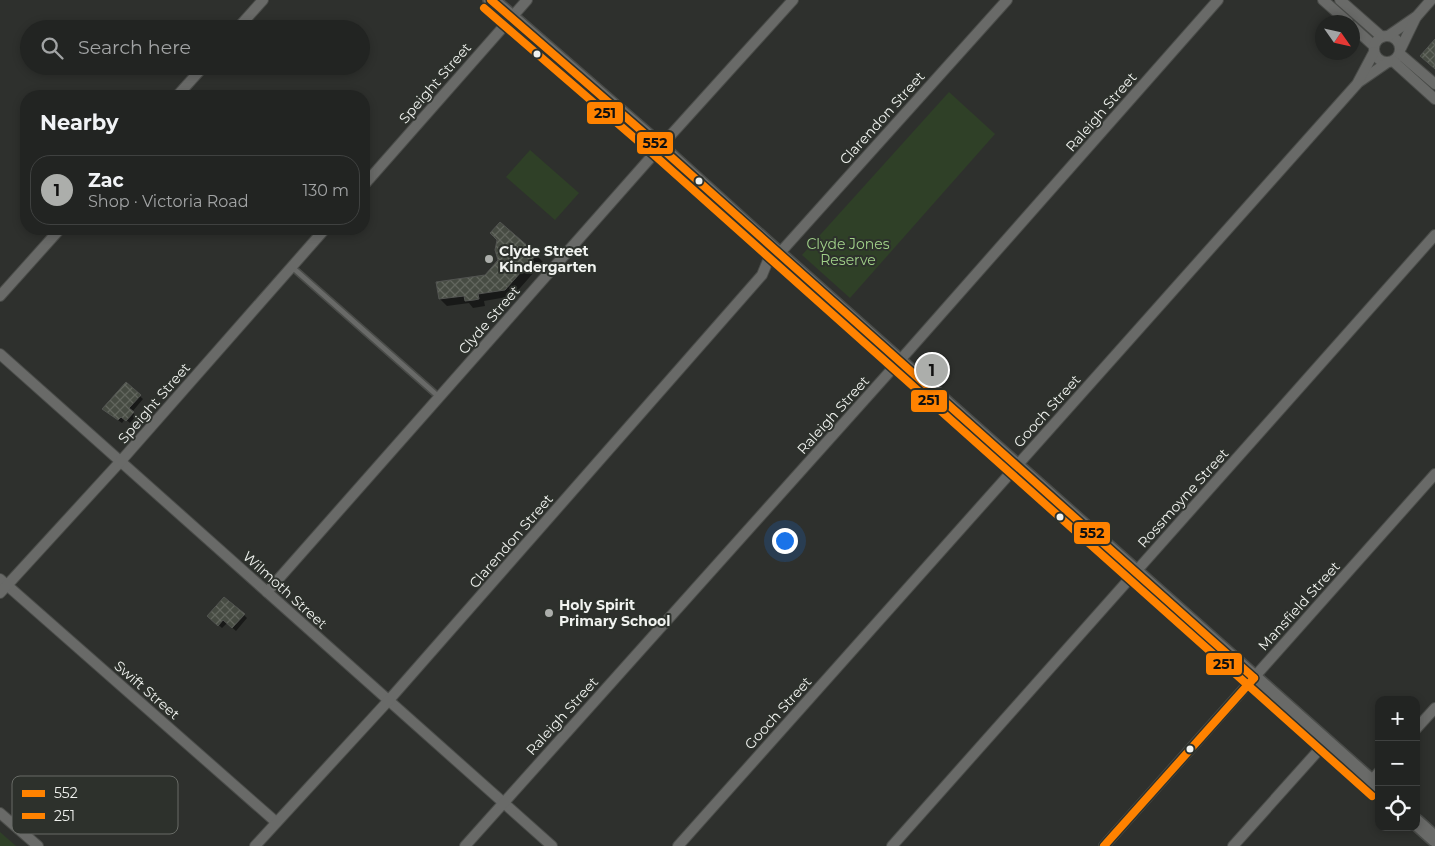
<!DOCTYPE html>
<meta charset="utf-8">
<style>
body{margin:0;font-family:Montserrat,sans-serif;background:#2e302f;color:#f1f3f6}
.controls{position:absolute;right:15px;bottom:15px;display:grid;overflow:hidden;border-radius:10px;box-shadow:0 2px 8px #0003}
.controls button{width:45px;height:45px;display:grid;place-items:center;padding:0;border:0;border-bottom:1px solid #3f4140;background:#222422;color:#f1f3f6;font:25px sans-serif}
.compass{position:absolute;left:1315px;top:15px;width:45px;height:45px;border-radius:50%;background:#222422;box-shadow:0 2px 8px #0003;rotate:124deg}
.you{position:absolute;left:784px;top:540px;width:18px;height:18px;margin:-12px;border:4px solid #fff;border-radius:50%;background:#1a73e8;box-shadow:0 0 0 8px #1a73e833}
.badge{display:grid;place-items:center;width:32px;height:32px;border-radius:50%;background:#acaeab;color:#111;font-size:16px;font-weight:700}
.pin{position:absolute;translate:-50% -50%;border:2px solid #fff;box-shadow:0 1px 5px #0006}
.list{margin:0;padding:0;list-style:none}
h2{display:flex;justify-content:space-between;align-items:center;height:65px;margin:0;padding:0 20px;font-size:21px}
h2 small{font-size:16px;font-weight:400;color:#a2a4a5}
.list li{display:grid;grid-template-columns:32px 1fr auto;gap:15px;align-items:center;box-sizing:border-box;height:70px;margin:0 10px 10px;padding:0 10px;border:1px solid #3f4140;border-radius:20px}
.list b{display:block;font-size:19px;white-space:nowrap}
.list p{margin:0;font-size:16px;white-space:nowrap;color:#a2a4a5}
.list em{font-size:16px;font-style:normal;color:#a2a4a5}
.icon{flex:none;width:28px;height:28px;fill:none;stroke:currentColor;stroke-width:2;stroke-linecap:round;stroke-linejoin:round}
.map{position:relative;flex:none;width:1435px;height:846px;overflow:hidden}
.search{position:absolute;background:#222422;box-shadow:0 2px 8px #0003;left:20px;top:20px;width:350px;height:55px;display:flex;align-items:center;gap:12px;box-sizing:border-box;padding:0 18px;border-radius:28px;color:#a2a4a5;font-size:19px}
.panel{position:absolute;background:#222422;box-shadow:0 2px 8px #0003;left:20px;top:90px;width:350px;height:145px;border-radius:20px}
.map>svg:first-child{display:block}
.park{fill:#2f4027}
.shadow{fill:#0007}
.building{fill:url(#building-cross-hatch);stroke:#525451}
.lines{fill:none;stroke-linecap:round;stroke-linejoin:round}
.lane-casing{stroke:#4a4c49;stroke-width:8}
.street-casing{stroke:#4a4c49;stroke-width:12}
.secondary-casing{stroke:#4a4c49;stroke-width:18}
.lane{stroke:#696a68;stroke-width:5}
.street{stroke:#696a68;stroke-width:10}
.secondary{stroke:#696a68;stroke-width:15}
.bus-1-casing{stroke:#2d312c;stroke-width:11}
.bus-2-casing{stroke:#2d312c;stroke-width:11}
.bus-1{stroke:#ff8200;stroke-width:8}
.bus-2{stroke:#ff8200;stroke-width:8}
.bus-dot{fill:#f0f2ef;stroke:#2d312c;stroke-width:2}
.poi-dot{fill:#acaeab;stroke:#2d312c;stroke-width:2}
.labels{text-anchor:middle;stroke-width:4;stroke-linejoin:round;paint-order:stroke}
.street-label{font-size:14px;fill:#f0f2ef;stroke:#2d312c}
.park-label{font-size:14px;fill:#a1d189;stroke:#2d312c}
.poi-label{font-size:14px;font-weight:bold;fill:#f0f2ef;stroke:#2d312c;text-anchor:start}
.key{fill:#2d312c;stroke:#686b66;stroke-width:1}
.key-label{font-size:14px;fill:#f0f2ef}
.line-badge{stroke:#2d312c;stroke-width:2}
.pale-badge-label{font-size:14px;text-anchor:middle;font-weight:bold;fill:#111}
</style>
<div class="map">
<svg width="1435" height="846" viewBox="0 0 1435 846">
<defs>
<pattern id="building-cross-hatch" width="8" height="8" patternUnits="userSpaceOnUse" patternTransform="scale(1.25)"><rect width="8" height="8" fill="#474c43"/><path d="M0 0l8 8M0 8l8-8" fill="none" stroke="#62665e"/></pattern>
</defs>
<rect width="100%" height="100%" fill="#2e302d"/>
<g class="park">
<path d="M949,92L995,134L850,298L802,255Z"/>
<path d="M530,150L579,193L555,220L506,177Z"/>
<path d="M0,832L16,846H0Z"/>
</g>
<g class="shadow">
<path d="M536,255L543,262L513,296L484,301L485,306L473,308L469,303L447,306L440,299L438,283L486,276Z"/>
<path d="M126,384L143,399L132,412L136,416L130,423L125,419L122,423L107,412Z"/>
<path d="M244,615L247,618L236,631L227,623L222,628L209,616Z"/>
</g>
<g class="building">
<path d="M1435,39V69L1420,56Z"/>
<path d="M500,222L537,254L505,290L478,294L479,299L474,300L465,301L464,296L439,299L436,282L485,275L498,260L495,250L497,240L490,233Z"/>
<path d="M126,382L141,395L129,408L134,412L126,421L121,417L118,420L102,409Z"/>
<path d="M224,597L245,614L232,628L223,620L218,626L207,616Z"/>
</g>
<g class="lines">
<g class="lane-casing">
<path id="lane" d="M292,267L439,397"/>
</g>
<g class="street-casing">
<g id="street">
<path d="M1323,0L1348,22"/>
<path d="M1340,0L1382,37"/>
<path d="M1352,26L1374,46"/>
<path d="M237,29L263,0"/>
<circle cx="1387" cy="49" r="13"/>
<path d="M1388,36L1417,16L1431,0"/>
<path d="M1401,48L1416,17"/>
<path d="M1400,54L1435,84"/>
<path d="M1393,61L1435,99"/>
<path d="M1359,82L1388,62"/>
<path d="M177,96L204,66"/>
<path d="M364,185L527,0"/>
<path d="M778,255L1007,0"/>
<path d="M0,296L60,229"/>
<path d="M0,354L552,846"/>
<path d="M0,579L276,822"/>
<path d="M267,592L660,147L793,0"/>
<path d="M0,593L120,462L325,229"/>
<path d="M1416,729L1435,708"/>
<path d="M1371,781L1379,772"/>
<path d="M0,813L38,846"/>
<path d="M255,846L389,700L762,275L769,258L767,244"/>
<path d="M465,846L910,349L1218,0"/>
<path d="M678,846L1357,84L1374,52"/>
<path d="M892,846L1435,235"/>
<path d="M1104,846L1435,474"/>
<path d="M1233,846L1326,742"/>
</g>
</g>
<g class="secondary-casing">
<g id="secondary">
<path d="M491,0L660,147L767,244L1379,789"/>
<path d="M1416,822L1435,839"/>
</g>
</g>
<use href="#lane" class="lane"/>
<use href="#street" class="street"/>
<use href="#secondary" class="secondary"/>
<g class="bus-1-casing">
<g id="bus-1">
<path d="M491,0L660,147L1254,678"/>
<path d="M1104,846L1254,678"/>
</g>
</g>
<g class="bus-2-casing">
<path id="bus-2" d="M484,8L653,154L1372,796"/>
</g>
<use href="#bus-1" class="bus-1"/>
<use href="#bus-2" class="bus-2"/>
</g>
<g class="bus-dot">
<circle cx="537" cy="54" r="4.5"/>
<circle cx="699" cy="181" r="4.5"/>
<circle cx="1060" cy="517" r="4.5"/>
<circle cx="1190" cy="749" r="4.5"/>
</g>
<g class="poi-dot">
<circle cx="489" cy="259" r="5"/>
<circle cx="549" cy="613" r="5"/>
</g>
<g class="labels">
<g class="street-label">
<text transform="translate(435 83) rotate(-49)" y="5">Speight Street</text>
<text transform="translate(1101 112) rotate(-49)" y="5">Raleigh Street</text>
<text transform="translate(882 118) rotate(-48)" y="5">Clarendon Street</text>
<text transform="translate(489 320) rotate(-49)" y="5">Clyde Street</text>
<text transform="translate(154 403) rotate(-49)" y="5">Speight Street</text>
<text transform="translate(1047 411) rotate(-48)" y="5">Gooch Street</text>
<text transform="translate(833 415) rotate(-48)" y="5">Raleigh Street</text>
<text transform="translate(1183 498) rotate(-48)" y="5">Rossmoyne Street</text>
<text transform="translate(511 541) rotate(-49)" y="5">Clarendon Street</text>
<text transform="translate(285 590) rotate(42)" y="5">Wilmoth Street</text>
<text transform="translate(1299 606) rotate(-48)" y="5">Mansfield Street</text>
<text transform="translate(147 690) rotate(41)" y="5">Swift Street</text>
<text transform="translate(778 713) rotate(-48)" y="5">Gooch Street</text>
<text transform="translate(562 716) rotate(-48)" y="5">Raleigh Street</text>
</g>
<g class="park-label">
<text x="848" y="249">Clyde Jones<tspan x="848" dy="16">Reserve</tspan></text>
</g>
<g class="poi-label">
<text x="499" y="256">Clyde Street<tspan x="499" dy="16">Kindergarten</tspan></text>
<text x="559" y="610">Holy Spirit<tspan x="559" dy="16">Primary School</tspan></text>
</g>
</g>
<rect x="12" y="776" width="166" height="58" rx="8" class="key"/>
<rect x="22" y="790" width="23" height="7" fill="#ff8200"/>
<rect x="22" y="813" width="23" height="6" fill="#ff8200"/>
<g class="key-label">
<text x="54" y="798">552</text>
<text x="54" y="821">251</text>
</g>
<g class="line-badge">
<rect x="586" y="101" width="38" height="24" rx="5" fill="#ff8200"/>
<rect x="636" y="131" width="38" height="24" rx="5" fill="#ff8200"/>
<rect x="910" y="389" width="38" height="24" rx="5" fill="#ff8200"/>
<rect x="1073" y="521" width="38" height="24" rx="5" fill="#ff8200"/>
<rect x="1205" y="652" width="38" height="24" rx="5" fill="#ff8200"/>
</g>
<g class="pale-badge-label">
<text x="605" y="118">251</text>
<text x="655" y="148">552</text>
<text x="929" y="405">251</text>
<text x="1092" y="538">552</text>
<text x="1224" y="669">251</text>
</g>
</svg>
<div class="controls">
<button>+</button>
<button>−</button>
<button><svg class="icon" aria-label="locate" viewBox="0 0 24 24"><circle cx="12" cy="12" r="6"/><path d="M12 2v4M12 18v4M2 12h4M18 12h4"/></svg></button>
</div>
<svg class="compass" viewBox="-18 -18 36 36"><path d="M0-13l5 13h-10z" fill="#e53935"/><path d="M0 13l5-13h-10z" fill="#a2a4a5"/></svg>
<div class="you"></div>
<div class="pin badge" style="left:932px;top:370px">1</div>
<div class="search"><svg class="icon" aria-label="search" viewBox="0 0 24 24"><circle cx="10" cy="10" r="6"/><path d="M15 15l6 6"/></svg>Search here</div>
<section class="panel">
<h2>Nearby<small></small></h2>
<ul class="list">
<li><span class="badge">1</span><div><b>Zac</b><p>Shop · Victoria Road</p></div><em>130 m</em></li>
</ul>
</section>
</div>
